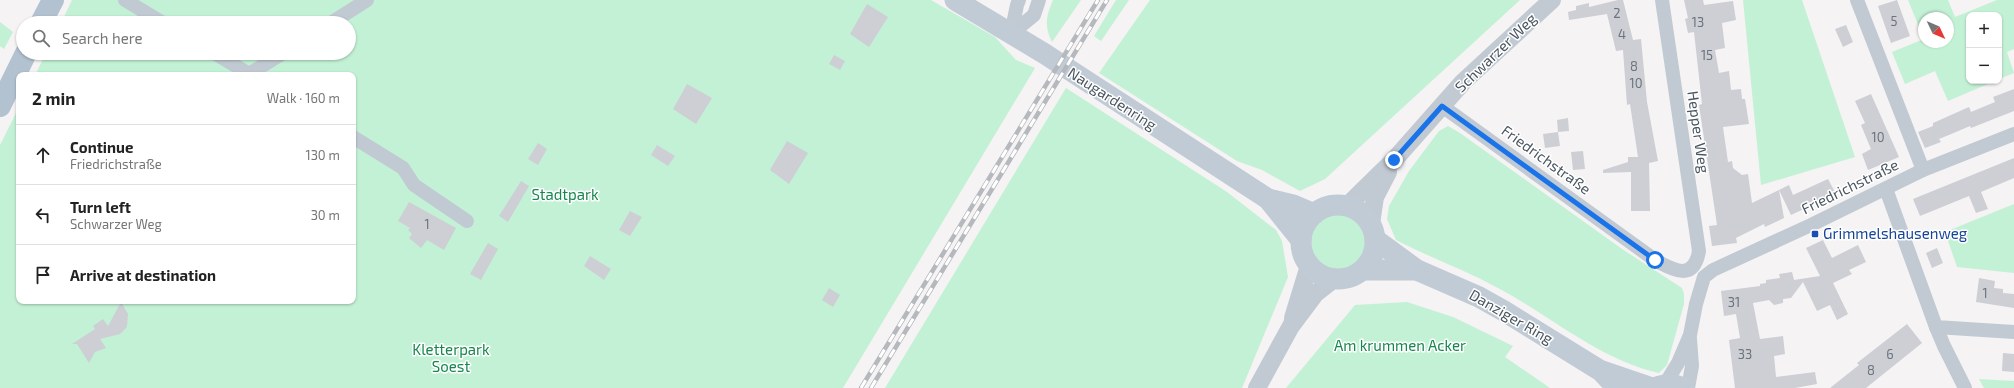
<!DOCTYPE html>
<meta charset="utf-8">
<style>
body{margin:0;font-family:"Exo 2",sans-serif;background:#f2f2f2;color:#222}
.controls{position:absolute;right:12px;top:12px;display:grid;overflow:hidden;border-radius:8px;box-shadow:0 1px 3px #0004}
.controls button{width:36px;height:36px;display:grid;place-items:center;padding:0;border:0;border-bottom:1px solid #e0e0e0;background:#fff;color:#222;font:20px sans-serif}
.compass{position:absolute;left:1918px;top:12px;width:36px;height:36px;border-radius:50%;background:#fff;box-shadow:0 1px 3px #0004;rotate:134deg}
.stop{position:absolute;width:12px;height:12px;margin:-9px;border:3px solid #1a73e8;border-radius:50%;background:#fff}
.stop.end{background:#1a73e8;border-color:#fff;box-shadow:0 1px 4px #0008}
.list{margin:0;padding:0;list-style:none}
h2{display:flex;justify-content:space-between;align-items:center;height:52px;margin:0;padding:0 16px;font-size:17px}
h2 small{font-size:13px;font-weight:400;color:#767676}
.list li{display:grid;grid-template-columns:26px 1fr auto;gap:12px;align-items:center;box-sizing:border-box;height:60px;padding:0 16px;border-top:1px solid #e0e0e0}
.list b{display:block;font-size:15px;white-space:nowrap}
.list p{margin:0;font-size:13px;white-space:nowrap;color:#767676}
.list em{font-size:13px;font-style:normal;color:#767676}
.icon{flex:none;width:22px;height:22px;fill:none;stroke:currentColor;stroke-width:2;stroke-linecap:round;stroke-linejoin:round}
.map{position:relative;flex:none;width:2014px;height:388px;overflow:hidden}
.search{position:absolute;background:#fff;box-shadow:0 1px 3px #0004;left:16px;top:16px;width:340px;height:44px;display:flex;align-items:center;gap:10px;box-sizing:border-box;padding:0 14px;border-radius:22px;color:#767676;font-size:15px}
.panel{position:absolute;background:#fff;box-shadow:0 1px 3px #0004;left:16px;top:72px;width:340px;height:232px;border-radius:8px}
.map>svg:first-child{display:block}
.green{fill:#c3f1d5;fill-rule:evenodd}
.building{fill:#cdcfd5}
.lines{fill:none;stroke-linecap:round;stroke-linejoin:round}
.minor{stroke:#c1cad2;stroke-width:14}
.tertiary{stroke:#c1cad2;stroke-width:18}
.secondary{stroke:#c1cbd6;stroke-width:21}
.primary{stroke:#b3c2d1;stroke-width:22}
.rail-casing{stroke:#b5b8bd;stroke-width:4.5}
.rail{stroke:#fff;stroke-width:3;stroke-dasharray:9;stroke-linecap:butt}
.route{stroke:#1a73e8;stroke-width:5}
.transit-dot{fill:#1a4fb4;stroke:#fff;stroke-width:1.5}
.labels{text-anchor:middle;stroke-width:3;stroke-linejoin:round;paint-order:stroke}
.number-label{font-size:13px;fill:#6b747e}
.street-label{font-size:15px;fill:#4a5661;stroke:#fff}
.park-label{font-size:15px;fill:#17864f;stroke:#fff}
.transit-label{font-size:15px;fill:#164399;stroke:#fff;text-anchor:start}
</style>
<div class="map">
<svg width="2014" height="388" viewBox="0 0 2014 388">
<rect width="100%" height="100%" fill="#f5f3f3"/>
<g class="green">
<path d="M72,0H931L995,37L1016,60L1035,68L843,388H0V145L19,107V301H353V75H35L46,53H349V23H61Z"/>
<path d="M1053,0H1081L1052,42C1044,25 1046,17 1053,0Z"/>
<path d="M1116,0H1129L1101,41L1094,36Z"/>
<path d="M1150,0H1520L1325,179L1300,191L1262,170L1237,161L1099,73Z"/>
<path d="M1743,0H1802L1855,157L1761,185Z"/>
<path d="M1908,0H1948L1955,17L1997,0H2014V49L2007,52L2014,73L1999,79V15H1969V81H1995L1948,101L1935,71L1905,84L1892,52L1924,39ZM1924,18H1948V42H1924Z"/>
<path d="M0,22L13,32L4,49L0,46Z"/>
<path d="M1066,88L1227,192L1276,230L1282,241L1288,277L1242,388H885Z"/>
<path d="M1448,126L1460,133L1622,249L1682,288L1684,294V304L1667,365L1659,373C1600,360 1551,316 1498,288C1465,270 1429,257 1396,240L1387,219L1389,206L1409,171L1439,131Z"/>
<path d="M2014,204V273L1957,267L1945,232Z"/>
<circle cx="1338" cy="242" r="30"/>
<path d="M1407,302L1453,317L1513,346L1505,357L1550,388H1286L1355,305Z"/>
<path d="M1979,379L2014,381V388H1984Z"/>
</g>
<g class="building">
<path d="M1618,0H1623L1633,40L1641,39L1647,102L1658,161L1649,163L1650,211H1631V172L1603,173V170L1628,162V157H1638L1630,104L1627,105L1623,50L1616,51L1607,14L1569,20L1568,12L1576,10V6L1589,3V7Z"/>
<path d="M1684,0H1703L1704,5L1733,1L1736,20L1722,23L1725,48L1715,50L1719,73L1729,71L1731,90L1741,89L1742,99H1745L1749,124L1723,127L1728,162L1732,161L1733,168L1742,175L1748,174L1752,203L1779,190L1784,218L1765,227L1764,224L1736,238L1737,243L1712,246L1709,226L1717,225L1699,105L1702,104L1694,32L1688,33L1685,19L1688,18Z"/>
<path d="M1897,0L1910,36L1891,43L1878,6Z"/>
<path d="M867,4L888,17L869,47L850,34Z"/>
<path d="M1846,25L1853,42L1843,47L1835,29Z"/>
<path d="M834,55L845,61L840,70L829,64Z"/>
<path d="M687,84L712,98L696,124L673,109Z"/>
<path d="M2014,89V111L1971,128L1970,126L1956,132L1939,139L1941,142L1925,148L1918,132L1933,126V123L1969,107L1971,112L1995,102L1993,97Z"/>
<path d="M1871,94L1899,157L1868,170L1862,154L1871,149L1861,125L1865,123L1855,101Z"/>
<path d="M1568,118L1569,131L1558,132L1560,146L1545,148L1543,134L1558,132L1557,120Z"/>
<path d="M787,141L808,153L789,184L770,170Z"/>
<path d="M538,143L547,149L538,165L528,159Z"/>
<path d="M657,145L675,156L668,166L651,155Z"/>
<path d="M1583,151L1585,169L1573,170L1571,152Z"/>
<path d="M2014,158V178L1981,192L1988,209L1976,213L1969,196L1920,216L1913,199Z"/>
<path d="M1828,179L1836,194L1791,215L1779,190L1789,185L1793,195Z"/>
<path d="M521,181L529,186L508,222L499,216Z"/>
<path d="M409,202L456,228L444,250L427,240L421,248L409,238L412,234L408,230L410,228L398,221Z"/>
<path d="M630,211L642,217L630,236L619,230Z"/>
<path d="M1823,240L1832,258L1858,245L1866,262L1849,270L1852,274L1833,283L1848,314L1837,320L1830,305L1817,311L1803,282L1791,298L1783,299V303L1774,305L1769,300L1753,303L1760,339L1783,336L1785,354L1774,356L1776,377L1815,372L1817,384L1795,388H1735L1729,340L1740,338L1736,314L1724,316L1721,291L1760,286V284L1766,283V280L1780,278L1779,274L1792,272L1794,280L1820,276L1806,248Z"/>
<path d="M488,243L498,249L481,280L470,274Z"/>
<path d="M1937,248L1943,263L1932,268L1926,253Z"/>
<path d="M590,256L611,269L604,280L584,266Z"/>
<path d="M1979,278L1995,281L1994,288L2003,289V293L2014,294V308L1976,302Z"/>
<path d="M829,288L840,295L833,307L822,300Z"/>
<path d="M121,302L128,314L127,327L120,334L100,339L106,348L95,352L89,363L77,344H72L95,329L93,326L103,319L108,326Z"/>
<path d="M1907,324L1922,343L1866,388H1830L1859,365L1857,363Z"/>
<path d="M2003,353L2014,354V372L2002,371Z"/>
</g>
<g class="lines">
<g class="minor">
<path d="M125,0L163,23"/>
<path d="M1857,0L1923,170"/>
<path d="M331,23L367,0"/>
<path d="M1011,34L1034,15L1039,0"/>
<path d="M1011,34L1017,5L1019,0"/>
<path d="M214,53L251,75"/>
<path d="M249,74L283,53"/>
<path d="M1442,106L1655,260C1674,271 1694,281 1699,251L1662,0"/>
<path d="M353,137L403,168L414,185L467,221"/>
<path d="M1886,189L1936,327L2014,332"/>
<path d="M1936,327L1944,346L1965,388"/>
<path d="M1665,384L1678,363L1690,335L1696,304L1704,277L1713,270L1811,225L1923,170L2014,134"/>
<path d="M1688,388L1692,366L1690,339"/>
</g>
<g class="tertiary">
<path d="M1347,206L1394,160L1463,82L1552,0"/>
<path d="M1371,224L1375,197L1388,172"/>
<path d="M1293,318L1309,266"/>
<path d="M1257,388L1291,326L1315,294L1334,279"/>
</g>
<g class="secondary">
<path d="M955,0L1045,54L1268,199L1301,240"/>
<path d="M1268,199L1293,205L1314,214"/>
<circle cx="1338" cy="242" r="37"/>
<path d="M1376,240L1417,270L1479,297L1504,311L1601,371L1617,388"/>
<path d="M1363,270H1417"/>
<path d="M1602,371L1652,388"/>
<path d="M1654,388C1664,384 1673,383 1683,388"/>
</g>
<g class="primary">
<path d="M41,23L53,0"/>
<path d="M0,106L26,53"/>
</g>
<g class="rail-casing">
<g id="rail">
<path d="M861,388L1098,0"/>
<path d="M871,388L1107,0"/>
</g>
</g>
<use href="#rail" class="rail"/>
</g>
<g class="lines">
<path class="route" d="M1394,160L1442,106L1655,260"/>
</g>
<rect class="transit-dot" x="1811" y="230" width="8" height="8" rx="2"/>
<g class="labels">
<g class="number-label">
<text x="1617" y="18">2</text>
<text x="1894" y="26">5</text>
<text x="1698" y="27">13</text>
<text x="1622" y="39">4</text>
<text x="1707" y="60">15</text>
<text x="1634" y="71">8</text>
<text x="1636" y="88">10</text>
<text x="1878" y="142">10</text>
<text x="427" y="229">1</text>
<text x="1985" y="298">1</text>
<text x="1734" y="307">31</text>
<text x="1745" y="359">33</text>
<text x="1890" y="359">6</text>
<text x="1871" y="375">8</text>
</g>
<g class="street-label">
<text transform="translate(1496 53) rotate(-44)" y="5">Schwarzer Weg</text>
<text transform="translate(1112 99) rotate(33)" y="5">Naugardenring</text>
<text transform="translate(1698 132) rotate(82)" y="5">Hepper Weg</text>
<text transform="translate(1546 160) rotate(36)" y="5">Friedrichstraße</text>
<text transform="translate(1850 187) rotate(-26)" y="5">Friedrichstraße</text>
<text transform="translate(1511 317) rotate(30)" y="5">Danziger Ring</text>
</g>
<g class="park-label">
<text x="565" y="200">Stadtpark</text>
<text x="1400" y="351">Am krummen Acker</text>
<text x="451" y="355">Kletterpark<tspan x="451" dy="17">Soest</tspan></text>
</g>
<g class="transit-label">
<text x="1823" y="239">Grimmelshausenweg</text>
</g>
</g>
</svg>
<div class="controls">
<button>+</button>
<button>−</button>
</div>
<svg class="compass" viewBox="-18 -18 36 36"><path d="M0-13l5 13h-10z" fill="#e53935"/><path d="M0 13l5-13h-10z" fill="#767676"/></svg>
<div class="stop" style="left:1655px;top:260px"></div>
<div class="stop end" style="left:1394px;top:160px"></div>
<div class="search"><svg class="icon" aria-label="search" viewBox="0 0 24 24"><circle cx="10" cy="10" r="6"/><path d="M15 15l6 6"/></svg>Search here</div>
<section class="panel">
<h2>2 min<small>Walk · 160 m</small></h2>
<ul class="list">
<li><svg class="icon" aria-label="ahead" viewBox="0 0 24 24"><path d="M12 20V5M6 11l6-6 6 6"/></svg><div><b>Continue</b><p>Friedrichstraße</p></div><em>130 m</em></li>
<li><svg class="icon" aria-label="left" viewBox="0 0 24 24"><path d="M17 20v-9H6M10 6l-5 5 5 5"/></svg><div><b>Turn left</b><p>Schwarzer Weg</p></div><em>30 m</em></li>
<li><svg class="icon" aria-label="arrive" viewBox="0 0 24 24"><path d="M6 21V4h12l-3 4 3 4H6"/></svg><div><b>Arrive at destination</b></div></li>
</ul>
</section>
</div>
